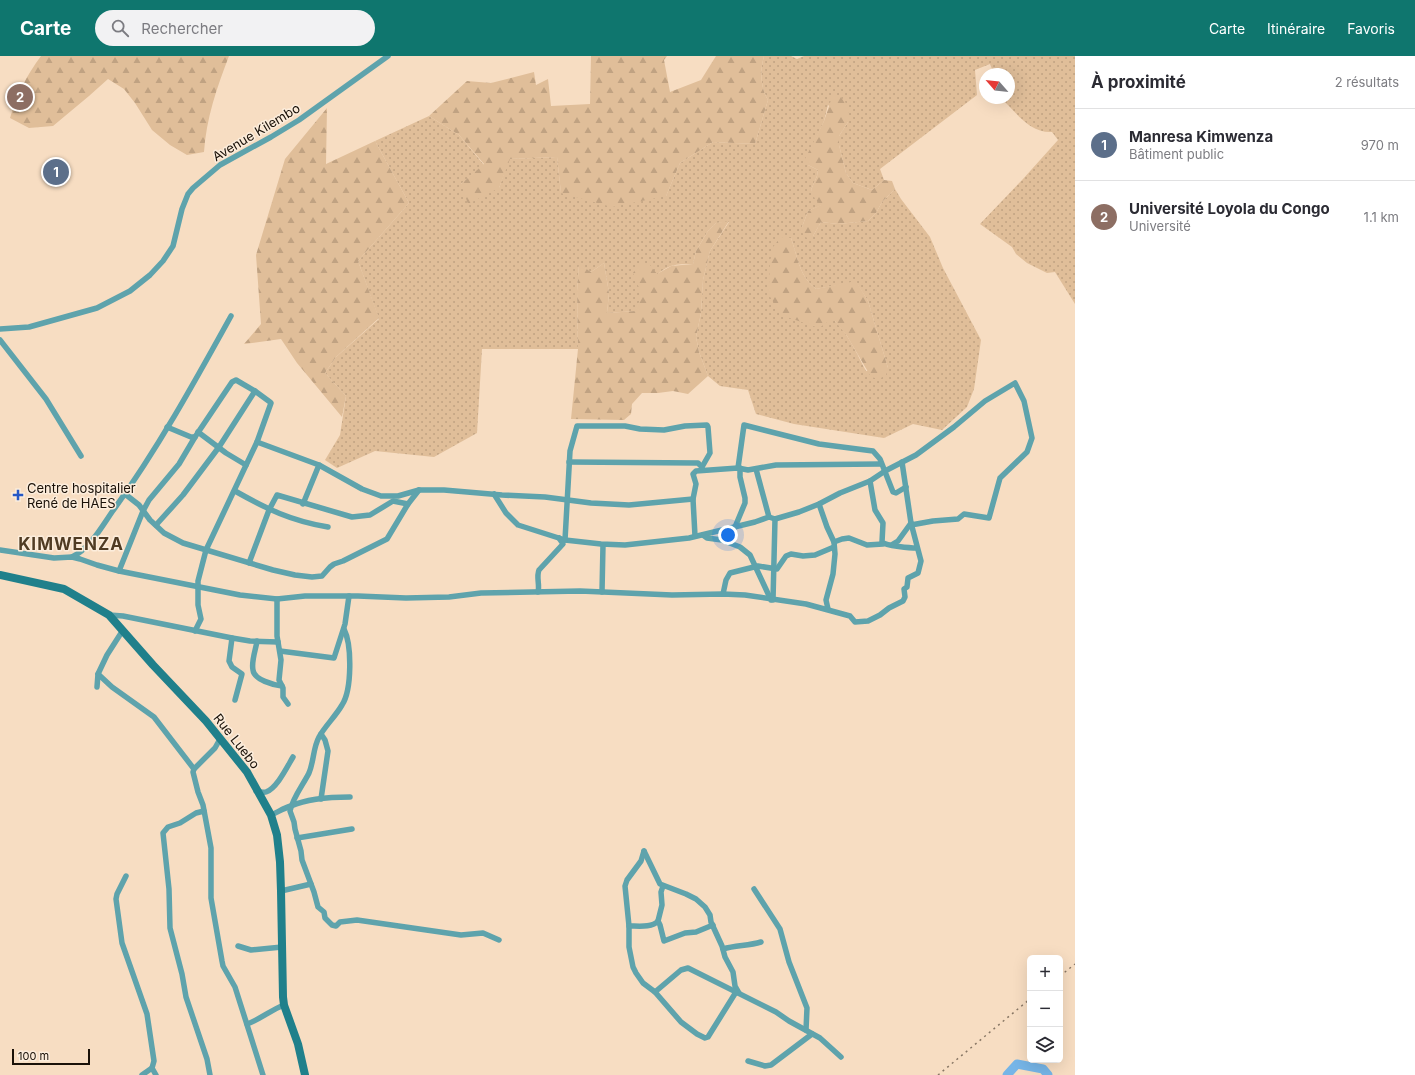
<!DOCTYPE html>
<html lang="fr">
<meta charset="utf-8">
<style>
body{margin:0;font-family:Inter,sans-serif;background:#f2f2f3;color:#2b2b33}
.controls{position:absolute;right:12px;bottom:12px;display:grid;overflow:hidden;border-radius:6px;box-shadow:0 4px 16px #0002}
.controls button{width:36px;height:36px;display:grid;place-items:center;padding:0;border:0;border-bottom:1px solid #e1e1e2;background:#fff;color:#2b2b33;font:20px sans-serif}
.compass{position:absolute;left:979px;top:12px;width:36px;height:36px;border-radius:50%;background:#fff;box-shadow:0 4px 16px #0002;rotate:298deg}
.scale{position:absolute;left:12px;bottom:10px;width:78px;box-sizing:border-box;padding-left:4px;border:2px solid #1a1108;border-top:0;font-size:11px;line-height:14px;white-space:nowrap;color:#1a1108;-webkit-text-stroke:3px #fceddc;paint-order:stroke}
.you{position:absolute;left:728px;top:479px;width:14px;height:14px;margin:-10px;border:3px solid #fff;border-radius:50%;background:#1a73e8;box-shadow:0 0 0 6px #1a73e833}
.badge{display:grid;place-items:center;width:26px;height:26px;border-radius:50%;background:#0f766e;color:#fff;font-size:13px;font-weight:700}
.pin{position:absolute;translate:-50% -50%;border:2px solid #fff;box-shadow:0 1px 4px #0006}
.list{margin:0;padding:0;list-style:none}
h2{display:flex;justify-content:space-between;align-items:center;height:52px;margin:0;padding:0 16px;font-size:17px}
h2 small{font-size:13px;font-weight:400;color:#7c7c81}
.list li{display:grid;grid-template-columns:26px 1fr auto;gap:12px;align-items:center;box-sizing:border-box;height:72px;padding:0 16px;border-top:1px solid #e1e1e2}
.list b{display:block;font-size:15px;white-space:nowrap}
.list p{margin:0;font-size:13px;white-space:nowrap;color:#7c7c81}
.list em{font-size:13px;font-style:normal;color:#7c7c81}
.icon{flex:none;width:22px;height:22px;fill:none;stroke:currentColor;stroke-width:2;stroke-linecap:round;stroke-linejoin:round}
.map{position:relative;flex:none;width:1075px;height:1019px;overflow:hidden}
header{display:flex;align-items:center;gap:24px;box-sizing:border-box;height:56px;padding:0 20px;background:#0f766e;color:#fff}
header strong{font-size:19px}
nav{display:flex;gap:22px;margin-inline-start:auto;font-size:14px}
.search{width:280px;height:36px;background:#f2f2f3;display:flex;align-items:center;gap:10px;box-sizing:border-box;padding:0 14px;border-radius:22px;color:#7c7c81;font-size:15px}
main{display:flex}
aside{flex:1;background:#fff}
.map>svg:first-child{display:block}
.grass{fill:url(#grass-dots);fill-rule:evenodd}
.forest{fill:url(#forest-firs)}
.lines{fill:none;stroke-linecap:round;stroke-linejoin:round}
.river{stroke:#76b5e7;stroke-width:9}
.street{stroke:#5ea3ac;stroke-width:5.5}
.secondary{stroke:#20808b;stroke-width:8}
.rail{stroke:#877664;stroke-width:1.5;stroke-dasharray:2 4;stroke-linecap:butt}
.poi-dot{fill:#2557c5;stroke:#fceddc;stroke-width:1.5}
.labels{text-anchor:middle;stroke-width:3;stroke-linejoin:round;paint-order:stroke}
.street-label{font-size:13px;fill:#1a1108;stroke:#fceddc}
.poi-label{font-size:13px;fill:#1a1108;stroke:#fceddc;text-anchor:start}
.district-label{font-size:17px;font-weight:bold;letter-spacing:1px;fill:#503b23;stroke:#fceddc}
</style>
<header>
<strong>Carte</strong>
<div class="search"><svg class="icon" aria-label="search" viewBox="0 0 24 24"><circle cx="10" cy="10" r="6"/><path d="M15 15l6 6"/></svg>Rechercher</div>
<nav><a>Carte</a><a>Itinéraire</a><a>Favoris</a></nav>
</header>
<main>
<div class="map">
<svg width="1075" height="1019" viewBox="0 0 1075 1019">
<defs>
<pattern id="grass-dots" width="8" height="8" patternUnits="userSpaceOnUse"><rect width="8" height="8" fill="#e0be99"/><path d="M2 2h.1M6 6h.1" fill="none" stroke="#c0a282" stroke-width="1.8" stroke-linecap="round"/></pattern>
<pattern id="forest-firs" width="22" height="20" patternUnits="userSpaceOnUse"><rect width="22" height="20" fill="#e0be99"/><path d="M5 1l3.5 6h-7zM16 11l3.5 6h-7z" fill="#c0a282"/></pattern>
</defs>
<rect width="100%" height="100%" fill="#f7ddc2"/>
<path class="grass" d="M764,0H791L797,3L804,0H1075V248L1055,216L1047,217L1027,207L1016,198L1012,191L980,168L1023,123L1058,84L1052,76C1031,77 1019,60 1005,46L1004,42H1009V18H994L990,8L975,14L977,39L880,113L884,124L872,134L853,127L846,117L839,89V80L848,66L828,49L824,65L811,93L808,109L818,114L817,120L811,134L822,149L808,155L802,171L813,180L821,166L838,168L868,165L876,157L882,146L895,133L901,143L930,181L943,212L981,284L974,333L967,351L942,374L913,368L884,382L794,368L756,358L748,334L720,330L708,320L699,296L696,281L701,257L703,224L710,195L729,166L716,167L708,175L696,195L693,208C686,208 678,208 671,210C652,217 642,238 636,255L607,257L609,237L604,207L591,216L579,209L577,235L578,293H482L477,377L434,401L375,395L337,412L325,404L340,379L346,340L325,317L336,301L379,263L358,205L409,147L375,85L429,60L459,79L484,109L461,128L499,132L509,103L557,101L561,137L666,140L680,107L713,86L755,88L768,44C760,30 760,15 764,0ZM791,182C798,202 799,220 816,233L856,226L868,245L888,312L866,315C857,298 849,279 835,265H829L773,192Z"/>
<g class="forest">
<path d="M41,0H229C217,31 206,63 204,96L187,99L170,89L152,74L135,47L124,33L108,23L89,40L53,70L29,72L10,62C17,39 26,20 41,0Z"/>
<path d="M591,0H667L664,4L670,36L701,24L716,0H764C760,15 760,30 768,44L755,88L713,86L680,107L666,140L612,151L561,137L557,101L510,103L499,132L468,148L461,128L484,108L459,79L429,60L467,25L491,27L534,16L536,29L548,23L551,50L590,48Z"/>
<path d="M840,40L849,51L848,66L839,80V89L846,117L853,127L872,134L884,124L892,125L895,133L882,146L876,157L868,165L838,168L821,166L813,180L810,184L803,179L802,171L808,155L821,149L815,143L811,134L817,120L818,114L808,109L805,103L824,65L832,41Z"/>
<path d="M327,52L326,108L375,85L409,147L358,205L379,262L336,301L325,317L346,340L342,361L297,307L281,283L244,288L261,268L256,199L285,103Z"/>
<path d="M729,165L710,195L703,224L701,257L696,281L699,296L708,320L688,338L673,335L658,337H642L632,348L631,358L624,364L571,363L578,293L577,235L579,208L591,216L604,207L609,237L607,257L635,255L642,239L633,217L640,207L650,209L657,218L671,210L693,208L696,195L708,175L716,167Z"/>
<path d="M781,181L791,182C798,202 799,220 816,233L856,225L868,245L888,312L886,319L879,323L871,321L847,280L835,265H829L819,272L781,259L769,239V230L770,206L773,191Z"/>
</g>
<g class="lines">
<path class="river" d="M1007,1019L1017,1008L1043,1013L1048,1019"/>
<g class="street">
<path d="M0,273L29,271L97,252L130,235L150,219L163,205L173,190L182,153L188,138L193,132L220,109L271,81L299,64L388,0"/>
<path d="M0,284L46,343L81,400"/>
<path d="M167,371L191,381H195"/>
<path d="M198,376L226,397L246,409"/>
<path d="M257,386L319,409L362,433L381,440H398L419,434H444L502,439L545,441L591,447L629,449L693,443"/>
<path d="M569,406L698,407L702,411L701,414"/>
<path d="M738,412L744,369L819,388L873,395L880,403L893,436L896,437L906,431"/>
<path d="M756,413L769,461"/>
<path d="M870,425L875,454L883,467L882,486C886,490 911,492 917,492"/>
<path d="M235,435C267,453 291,465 328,471"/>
<path d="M125,438L139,449L150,464L164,477L183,487L273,514L295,519L312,521L322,520L330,511L334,508L343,505L387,483L408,448L419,434"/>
<path d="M494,438L506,457L518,469L565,484L601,488L625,489L689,482L755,466L769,461L775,463L799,456L819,448L840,437L870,425L885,415L916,399L954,371L985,345L1015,327L1024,345L1032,382L1027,396L1000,422L989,462L964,458L958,463L933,465L911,469"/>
<path d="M303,448L319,409"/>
<path d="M819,448L827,471L834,486L835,498L833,518L826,544L828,553"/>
<path d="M156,469L183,439L219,391L255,335"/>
<path d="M735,471L745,447V442L740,421V412"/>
<path d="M703,479L707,482L722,484L740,491L750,499L771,544"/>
<path d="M695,480L693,443L696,428L693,418L696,415L738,412L748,414L776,409L881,408"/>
<path d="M565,484L570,395L577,370H625L640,373L664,374L685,370L707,369L708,371L710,397L702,411"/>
<path d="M834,486L842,483L849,482L867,489L883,488"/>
<path d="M893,488L898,485L911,467"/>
<path d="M0,494L54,502L72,501L80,503L97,509L119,515L240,539L277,543L305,540H358L406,542L449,541L481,537L580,535L672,539L723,538L745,539L806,548L850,560L855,566L868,565L880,559L889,552L903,545L905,541L904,533L907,531L908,522L918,517L921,505L911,467L902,406"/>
<path d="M72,501C90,492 101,472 112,456C157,394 194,327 231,260"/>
<path d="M249,507L269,454L277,439L352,461L370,459L393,445L408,448"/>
<path d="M119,515L143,455L149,444L179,408L195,381L232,326L236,324L255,335L270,346L271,347L257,386L206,494L198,525V549L201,563L195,575"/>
<path d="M538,536C540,529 536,521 539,514L563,488L559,482"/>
<path d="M602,536L603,489"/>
<path d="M723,538L726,524L730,517L758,510L777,513L786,500L791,498L803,500L815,499L834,491"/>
<path d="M277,543V580L281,604L279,624L283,632V641L288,648"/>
<path d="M773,544L775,463"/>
<path d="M109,559L123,560L232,582L250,585L278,586"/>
<path d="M344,573C352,589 352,634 342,649C335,661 325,670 319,681C313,692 314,705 309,717C303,729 293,741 290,755L294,766L295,773L301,795L302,804L314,836L318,851L324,856L325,862L332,869L336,870L340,866L357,864L461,879L483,877L499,884"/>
<path d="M232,582L229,605L232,611L242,618L235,644"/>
<path d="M257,585C256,593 251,605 253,614C254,624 274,629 282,630"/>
<path d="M280,595L334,602L345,568L349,540"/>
<path d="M98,618L112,631L154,661L194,713"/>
<path d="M97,631L98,618L107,599L123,574"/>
<path d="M321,678L325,684L328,695L321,743"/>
<path d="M220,683L215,692L194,713L193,716L198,736L203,749L211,792V842L222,905L223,910L235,931L263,1019"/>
<path d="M256,735C259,735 263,737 266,736C277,732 287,711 293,701"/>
<path d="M204,755L196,757L180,767L168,771L163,777L169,833L170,872L182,918L186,941L207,1003L210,1019"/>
<path d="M271,759C278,756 284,752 291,750C309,742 331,741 350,741"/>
<path d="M297,782L352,773"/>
<path d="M644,795L641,805L627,824L625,830L629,870V891L633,911L636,917L643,927L655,936L681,966L697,978L705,982L708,981L736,936"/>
<path d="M644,795L660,828L686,838L696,843L705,851L710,859L711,866L722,890L725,901L733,916L735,930L739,937"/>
<path d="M126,820L117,838L116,843L122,887L147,958L154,1005L152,1012L142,1019"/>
<path d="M663,830L661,836L662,849L658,865L660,869L664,885L685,877L696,876L713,869"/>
<path d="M754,833L780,873L789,906L807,952L806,974"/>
<path d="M281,835L311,828"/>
<path d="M629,870C638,870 652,872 658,865"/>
<path d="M238,890L251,894L282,891"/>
<path d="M723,893C736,889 748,890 761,886"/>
<path d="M655,936L681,914L688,912L776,956L789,965L820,982L841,1001"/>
<path d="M247,968C261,963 271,954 284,949"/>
<path d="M748,1005L765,1010L771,1009L812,978"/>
<path d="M152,1012L156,1019"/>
</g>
<path class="secondary" d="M0,519L64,533L109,559L153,609L206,665L247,716L271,759L277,779L280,806L281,835L283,941L284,949L298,988L305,1019"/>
<g class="rail">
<path d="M1060,920L1075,908"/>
<path d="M938,1019L1030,943"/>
</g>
</g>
<path class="poi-dot" d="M16 433h4v4h4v4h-4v4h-4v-4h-4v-4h4z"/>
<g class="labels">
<g class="street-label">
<text transform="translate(256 76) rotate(-31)" y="5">Avenue Kilembo</text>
<text transform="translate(237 685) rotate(52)" y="5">Rue Luebo</text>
</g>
<g class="poi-label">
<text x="27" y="437">Centre hospitalier<tspan x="27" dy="15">René de HAES</tspan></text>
</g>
<g class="district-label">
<text x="71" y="494">KIMWENZA</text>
</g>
</g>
</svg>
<div class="controls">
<button>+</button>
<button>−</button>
<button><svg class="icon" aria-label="layers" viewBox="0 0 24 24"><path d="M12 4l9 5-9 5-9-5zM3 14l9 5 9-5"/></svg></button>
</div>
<svg class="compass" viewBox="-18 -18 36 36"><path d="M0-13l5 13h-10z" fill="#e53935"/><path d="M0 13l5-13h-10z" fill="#7c7c81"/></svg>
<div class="scale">100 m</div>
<div class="you"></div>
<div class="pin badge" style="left:56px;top:116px;background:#5c6f8a">1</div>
<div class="pin badge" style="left:20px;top:41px;background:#8d6e63">2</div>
</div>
<aside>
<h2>À proximité<small>2 résultats</small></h2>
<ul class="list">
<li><span class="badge" style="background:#5c6f8a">1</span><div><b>Manresa Kimwenza</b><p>Bâtiment public</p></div><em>970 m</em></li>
<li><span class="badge" style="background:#8d6e63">2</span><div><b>Université Loyola du Congo</b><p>Université</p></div><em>1.1 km</em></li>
</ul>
</aside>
</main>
